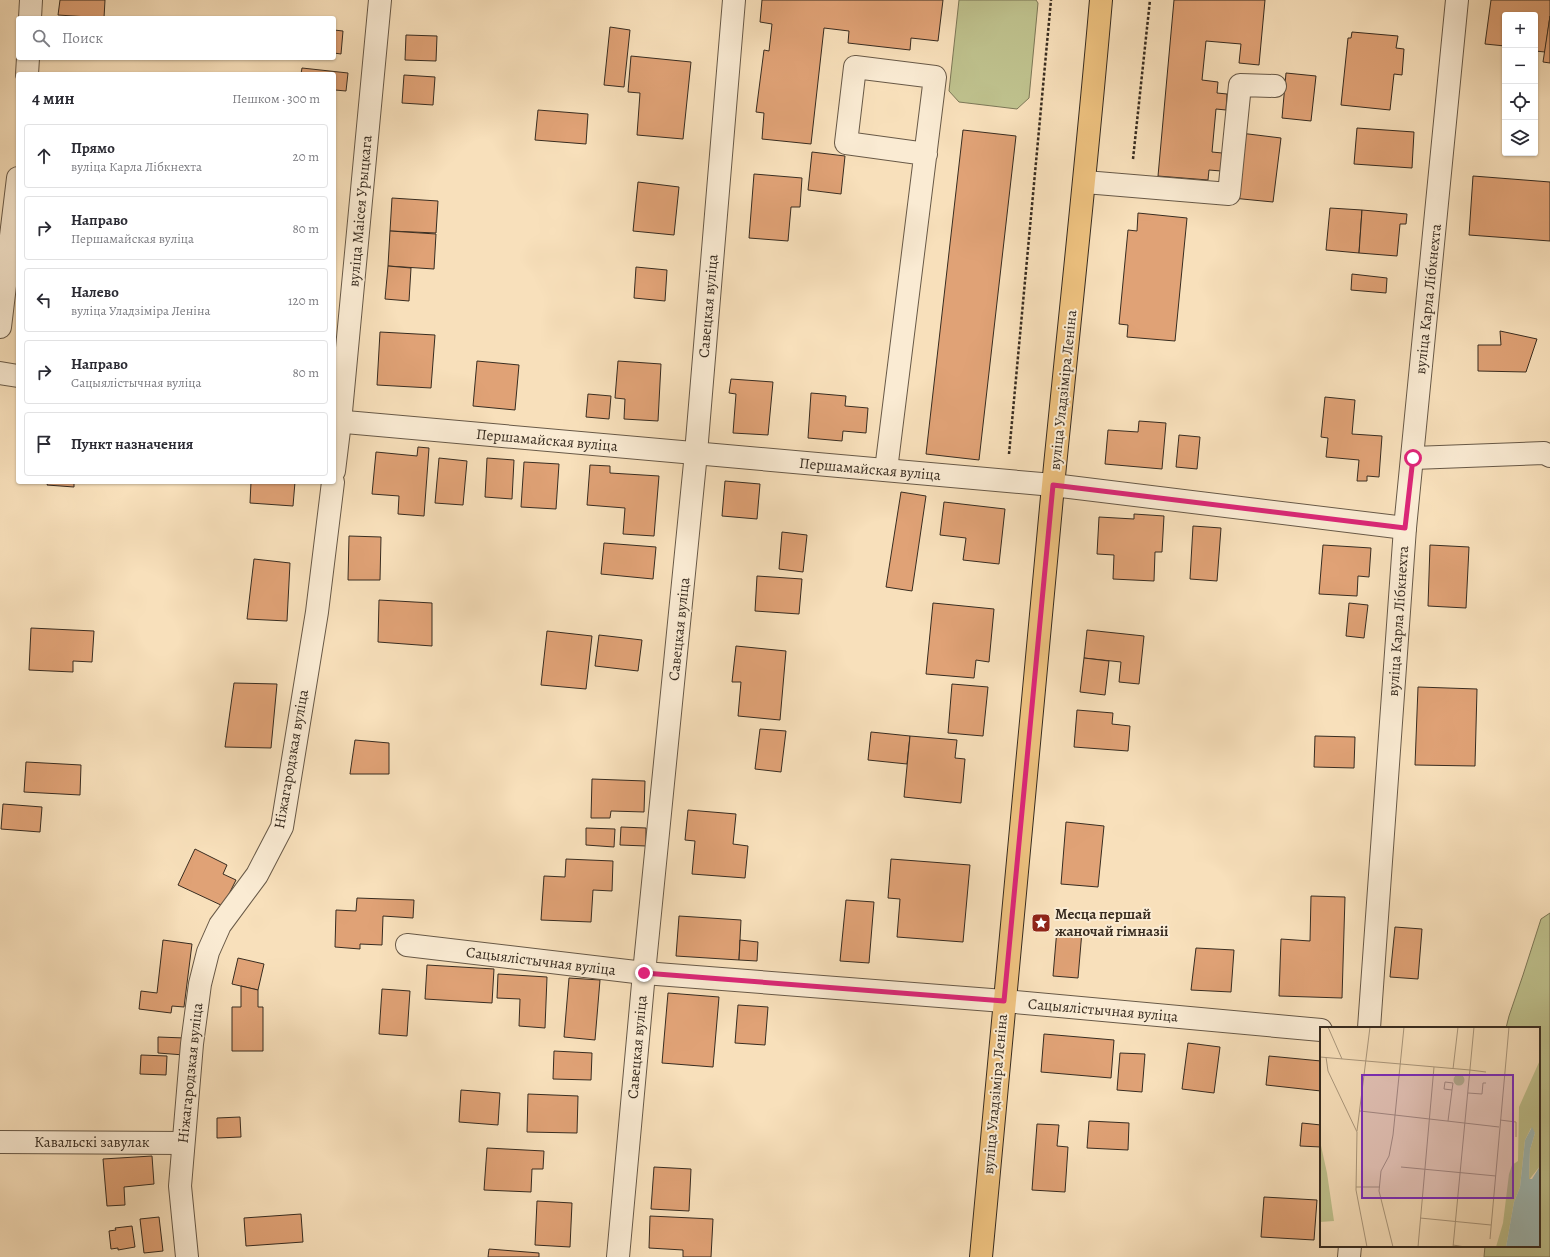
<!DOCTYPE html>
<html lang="ru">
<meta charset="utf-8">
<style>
body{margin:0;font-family:Alegreya,serif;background:#f2f2f3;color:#2b2b33}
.controls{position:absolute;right:12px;top:12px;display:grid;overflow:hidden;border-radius:4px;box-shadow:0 1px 3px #0004}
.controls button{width:36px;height:36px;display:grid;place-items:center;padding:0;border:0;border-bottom:1px solid #e1e1e2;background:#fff;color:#2b2b33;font:20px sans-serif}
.stop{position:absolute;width:12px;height:12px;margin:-9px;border:3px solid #db2777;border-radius:50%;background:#fff}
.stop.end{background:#db2777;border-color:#fff;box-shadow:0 1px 4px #0008}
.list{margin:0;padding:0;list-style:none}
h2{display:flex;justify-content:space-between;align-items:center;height:52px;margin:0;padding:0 16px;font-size:17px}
h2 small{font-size:13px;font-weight:400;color:#7c7c81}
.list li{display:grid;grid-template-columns:26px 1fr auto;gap:12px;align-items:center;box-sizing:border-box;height:64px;margin:0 8px 8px;padding:0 8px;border:1px solid #e1e1e2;border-radius:4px}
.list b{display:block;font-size:15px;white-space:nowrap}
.list p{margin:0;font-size:13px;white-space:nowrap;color:#7c7c81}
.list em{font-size:13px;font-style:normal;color:#7c7c81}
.icon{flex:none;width:22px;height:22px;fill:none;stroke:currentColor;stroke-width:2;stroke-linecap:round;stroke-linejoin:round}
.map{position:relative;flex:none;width:1550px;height:1257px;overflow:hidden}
.search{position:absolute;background:#fff;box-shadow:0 1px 3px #0004;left:16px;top:16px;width:320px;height:44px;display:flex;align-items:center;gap:10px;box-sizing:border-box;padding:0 14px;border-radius:4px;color:#7c7c81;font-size:15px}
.panel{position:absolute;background:#fff;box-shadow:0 1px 3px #0004;left:16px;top:72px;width:320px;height:412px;border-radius:4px}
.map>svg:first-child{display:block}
.green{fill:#bfc28e;stroke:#7c7757}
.building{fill:#e0a276;stroke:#382c20}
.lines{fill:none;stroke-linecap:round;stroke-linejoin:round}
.minor-casing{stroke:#685947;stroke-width:24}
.major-casing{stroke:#382c20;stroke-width:24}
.path{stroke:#382c20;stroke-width:2.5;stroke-dasharray:3 2;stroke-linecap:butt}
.minor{stroke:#faebd3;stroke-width:22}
.major{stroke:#ecc07e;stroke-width:22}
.route{stroke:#db2777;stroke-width:5}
.labels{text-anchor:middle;stroke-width:4;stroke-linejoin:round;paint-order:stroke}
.street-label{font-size:15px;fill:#382c20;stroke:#faebd3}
.poi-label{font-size:15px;font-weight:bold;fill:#382c20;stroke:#faebd3;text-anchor:start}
.inset-road{fill:none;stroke:#ab987d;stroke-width:1}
.view{fill:#7b2cbf;fill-opacity:0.15;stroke:#7b2cbf;stroke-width:2}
.inset-edge{fill:none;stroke:#382c20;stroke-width:2}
</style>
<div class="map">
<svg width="1550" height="1257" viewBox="0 0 1550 1257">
<rect width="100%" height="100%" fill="#f8e0bb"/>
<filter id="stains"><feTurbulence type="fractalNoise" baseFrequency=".005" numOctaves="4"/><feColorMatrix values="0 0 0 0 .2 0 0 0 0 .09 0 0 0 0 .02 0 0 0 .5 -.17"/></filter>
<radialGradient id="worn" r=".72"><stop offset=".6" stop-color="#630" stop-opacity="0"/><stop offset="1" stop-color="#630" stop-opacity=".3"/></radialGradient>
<g class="green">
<path d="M959,0H1036L1038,3L1029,98L1017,109L959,102L949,91Z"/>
<path d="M1550,913V1257H1484L1485,1246H1539V1028H1506L1509,1016L1523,975L1541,919Z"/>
</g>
<g class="building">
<path d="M60,0H105L104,18L58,15Z"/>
<path d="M762,0H943L938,41L911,38L910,50L848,43L849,31L824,28L811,144L762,139L764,113L756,112L764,50L769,51L772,24L760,22Z"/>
<path d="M1174,0H1265L1259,65L1239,63L1241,44L1206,41L1202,80L1218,82L1217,93L1227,94L1226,110L1216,109L1212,152L1222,153L1221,171L1209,170L1208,180L1158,176Z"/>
<path d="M1491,0H1550V16L1545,52L1535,51V15H1505V46L1485,44Z"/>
<path d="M1550,16V63L1543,62Z"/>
<path d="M610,27L630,30L624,87L604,85Z"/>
<path d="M334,30L343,31L341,54L334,53Z"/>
<path d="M1352,32L1398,36L1396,48L1404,49L1402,75L1394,74L1390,110L1341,105L1348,38H1351Z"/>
<path d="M406,35L437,36L436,61L405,60Z"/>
<path d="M631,56L691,62L683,139L637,135L640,93L628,92Z"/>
<path d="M302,68L348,73L346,91L335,90L334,102V74H301Z"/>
<path d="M1286,73L1316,76L1311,121L1282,118Z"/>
<path d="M404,75L435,77L433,105L402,103Z"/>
<path d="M538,110L588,114L586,144L535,140Z"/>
<path d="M1357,128L1414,132L1412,168L1354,164Z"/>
<path d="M963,130L1016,136L979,460L926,454Z"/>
<path d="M1240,133L1281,138L1273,202L1232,198Z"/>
<path d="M812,152L845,156L841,194L808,190Z"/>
<path d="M754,174L802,178L800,207H791L788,241L749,238Z"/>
<path d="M1473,176L1550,182V241L1469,235Z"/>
<path d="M638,182L679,187L674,235L633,231Z"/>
<path d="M392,198L438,201L436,233L390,231Z"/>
<path d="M1330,208L1362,210L1359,253L1326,250Z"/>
<path d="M1362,210L1407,214L1406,224H1400L1397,256L1359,253Z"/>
<path d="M1138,213L1187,218L1175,341L1127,337L1128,325L1119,324L1128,230L1137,231Z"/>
<path d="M390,231L436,234L434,269L388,266Z"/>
<path d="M388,266L411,268L409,301L385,299Z"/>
<path d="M636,267L667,270L665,301L634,298Z"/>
<path d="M1352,274L1387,278L1386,293L1351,290Z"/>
<path d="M1500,331L1537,339L1526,372L1478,371V345H1501Z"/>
<path d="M380,332L435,335L431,388L377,385Z"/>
<path d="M477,361L519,365L515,410L473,406Z"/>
<path d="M618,361L661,364L658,421L624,419L625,399L615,398Z"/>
<path d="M731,379L773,382L768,435L733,433L736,394L729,393Z"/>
<path d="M811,393L846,396L845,406L868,408L866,433L843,431L842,441L808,438Z"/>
<path d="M588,394L611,396L609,419L586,417Z"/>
<path d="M1325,397L1355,400L1352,434L1382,436L1379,477L1367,476V481H1357L1359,460L1326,457L1328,438L1321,437Z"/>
<path d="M1139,421L1166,423L1162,469L1105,464L1108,430L1138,432Z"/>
<path d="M1179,435L1200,437L1197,469L1176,467Z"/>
<path d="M418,447L429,448L424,516L398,514L399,496L372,494L376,452L417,456Z"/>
<path d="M439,458L467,461L463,505L435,503Z"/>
<path d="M487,458L514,460L512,499L485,497Z"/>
<path d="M524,462L559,464L556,509L521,507Z"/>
<path d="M590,465L610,466V473L659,476L654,536L623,534L625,508L587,505Z"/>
<path d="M725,481L760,484L757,519L722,516Z"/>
<path d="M48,482H74V487L47,485Z"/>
<path d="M251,482H295L293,506L250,503Z"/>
<path d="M901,492L926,496L912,591L886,587Z"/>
<path d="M944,502L1005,509L999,564L963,560L966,538L940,535Z"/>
<path d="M1134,514L1164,516L1162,552H1155L1154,581L1113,579L1114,555L1097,554L1099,517L1134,519Z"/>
<path d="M1193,526L1221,528L1217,581L1190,579Z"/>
<path d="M782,532L807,535L803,572L779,569Z"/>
<path d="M349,536L381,537L380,580H348Z"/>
<path d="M604,543L656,547L653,579L601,574Z"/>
<path d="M1323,545L1371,548L1369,577L1358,576L1357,596L1319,594Z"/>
<path d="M1430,545L1469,547L1466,608L1428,606Z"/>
<path d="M254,559L290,563L287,621L247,619Z"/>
<path d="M757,576L802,579L799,614L755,611Z"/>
<path d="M379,600L432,603V646L378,642Z"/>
<path d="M933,603L994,609L989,662L976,660L974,678L926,674Z"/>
<path d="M1349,603L1368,605L1364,638L1346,636Z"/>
<path d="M31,628L94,631L92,662L73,661V672L29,670Z"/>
<path d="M1087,630L1144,636L1139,684L1119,682L1121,662L1084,658Z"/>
<path d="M547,631L592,636L586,689L541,685Z"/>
<path d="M599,635L642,640L638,671L595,666Z"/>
<path d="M736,646L786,651L780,720L738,716L741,682H732Z"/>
<path d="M1084,658L1109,661L1105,695L1080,692Z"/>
<path d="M234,683L277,684L271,748L225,747Z"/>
<path d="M952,684L988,687L983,736L948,733Z"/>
<path d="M1418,687L1477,689L1475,766L1415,765Z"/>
<path d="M1077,710L1113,713L1112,724L1130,726L1128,751L1074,747Z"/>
<path d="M760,729L786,731L781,772L755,769Z"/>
<path d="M871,732L910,736L907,764L868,760Z"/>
<path d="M910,736L957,740L955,758L965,759L961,803L904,797Z"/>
<path d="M1315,736L1355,737L1354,768L1314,767Z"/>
<path d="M355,740L389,743V774H350Z"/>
<path d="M26,762L81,765L80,795L24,792Z"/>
<path d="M592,779L645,781L644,812L611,811L610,818H591Z"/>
<path d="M3,804L42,807L40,832L1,829Z"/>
<path d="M688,810L736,814L733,844L748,846L745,878L692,874L695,841L685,840Z"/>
<path d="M1066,822L1104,826L1098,887L1061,884Z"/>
<path d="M621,827L646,828V846L620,845Z"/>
<path d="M586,828L615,829L614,847L586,845Z"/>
<path d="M195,849L227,865L223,874L236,880L223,906L178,885Z"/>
<path d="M566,859L613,861L612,891L593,890L591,922L541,920L544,876L565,877Z"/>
<path d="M891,859L970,865L963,942L897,937L900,899L888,898Z"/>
<path d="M1311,896L1345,897L1342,998L1279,996L1281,939L1310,941Z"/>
<path d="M357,898L414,900L413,918L383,916L382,945L360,944V949L335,947L336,910L356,911Z"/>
<path d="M846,900L874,902L869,963L840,961Z"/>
<path d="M679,916L741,920L739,960L676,956Z"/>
<path d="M1395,927L1422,929L1418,979L1390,977Z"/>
<path d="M1057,929L1082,931L1078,978L1053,976Z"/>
<path d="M163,940L192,944L184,1007L172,1006L171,1013L139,1009L141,991L157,993Z"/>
<path d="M740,940L758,942L757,961L739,960Z"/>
<path d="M1196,948L1234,950L1231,992L1191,990Z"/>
<path d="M238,958L264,964L258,990L232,984Z"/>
<path d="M427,965L494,969L492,1003L425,999Z"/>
<path d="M498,974L547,977L545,1028L519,1026L520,999L497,998Z"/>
<path d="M569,978L600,980L595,1040L564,1037Z"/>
<path d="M241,986L258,990V1007H263V1051H232V1007H241Z"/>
<path d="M382,989L410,991L407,1036L379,1034Z"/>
<path d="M668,993L719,997L713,1067L662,1063Z"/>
<path d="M738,1005L768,1007L765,1045L735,1043Z"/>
<path d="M1044,1034L1114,1040L1111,1078L1041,1072Z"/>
<path d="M158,1037L185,1038L184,1055L158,1053Z"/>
<path d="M1188,1043L1220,1047L1214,1093L1182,1089Z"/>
<path d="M554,1051L592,1053L591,1080L553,1079Z"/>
<path d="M1120,1053L1145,1054L1142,1092L1117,1090Z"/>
<path d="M141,1055L167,1056L166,1075L140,1074Z"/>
<path d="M1269,1056L1321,1061V1091L1266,1085Z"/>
<path d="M461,1090L500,1093L498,1125L459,1122Z"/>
<path d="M528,1094L578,1096L577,1133L527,1132Z"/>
<path d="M240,1117L241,1137L217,1138V1118Z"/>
<path d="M1089,1121L1129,1123L1128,1150L1087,1148Z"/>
<path d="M1302,1123L1321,1125V1147L1300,1146Z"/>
<path d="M1037,1124L1059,1125L1057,1146L1068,1147L1065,1192L1032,1190Z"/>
<path d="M487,1148L544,1151L543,1169H532L531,1192L484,1190Z"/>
<path d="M152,1156L154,1184L124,1187L125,1205L107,1206L103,1159Z"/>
<path d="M654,1167L691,1169L689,1211L651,1209Z"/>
<path d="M1264,1197L1317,1200L1314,1240L1261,1237Z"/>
<path d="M537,1201L572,1203L570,1247L535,1245Z"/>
<path d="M301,1214L303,1242L246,1246L244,1218Z"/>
<path d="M650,1216L713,1219L711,1257H683V1250L649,1248Z"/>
<path d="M159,1217L163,1251L144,1253L140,1219Z"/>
<path d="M132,1226L135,1247L118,1250V1248L111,1249L109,1231L116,1230L115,1228Z"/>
<path d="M489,1249L539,1253V1257H488Z"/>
</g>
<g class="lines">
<g class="minor-casing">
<g id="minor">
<path d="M30,18L31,0"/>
<path d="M27,74L28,58"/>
<path d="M1085,182L1229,194L1240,85L1275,86"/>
<path d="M0,327L18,178"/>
<path d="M0,373L18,376"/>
<path d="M334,421L1053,485L1405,528"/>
<path d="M1413,458L1544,453L1550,456"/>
<path d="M886,470L935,77L855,67L846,143L926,154"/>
<path d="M334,471L340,422L380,0"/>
<path d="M407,945L644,973L1004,1001L1321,1030"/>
<path d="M1369,1028L1405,528L1457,0"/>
<path d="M0,1142L183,1143"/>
<path d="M187,1257L180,1186L192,1044L200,984L208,952L220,925L257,875L282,827L317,612L333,482"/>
<path d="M618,1257L644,973L696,453L734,0"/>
<path d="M1349,1257L1350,1246"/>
</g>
</g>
<g class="major-casing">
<path id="major" d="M981,1257C1004,1000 1027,743 1053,486C1069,324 1087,162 1101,0"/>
</g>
<g class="path">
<path d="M1133,159L1150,0"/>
<path d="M1009,454L1051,0"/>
</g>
<use href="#minor" class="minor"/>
<use href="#major" class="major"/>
</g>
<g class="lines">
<path class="route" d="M644,973L1004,1001L1053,485L1405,528L1413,458"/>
</g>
<defs>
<g id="sight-square" transform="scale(1)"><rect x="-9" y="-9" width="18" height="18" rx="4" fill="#8f2418" stroke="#faebd3"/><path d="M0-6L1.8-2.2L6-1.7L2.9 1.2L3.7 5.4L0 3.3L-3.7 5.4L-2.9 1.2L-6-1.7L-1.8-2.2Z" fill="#fff"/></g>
</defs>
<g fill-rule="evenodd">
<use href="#sight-square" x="1041" y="923"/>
</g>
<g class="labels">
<g class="street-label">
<text transform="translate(360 211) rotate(-85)" y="5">вуліца Маісея Урыцкага</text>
<text transform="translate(1428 299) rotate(-84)" y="5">вуліца Карла Лібкнехта</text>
<text transform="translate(708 306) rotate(-85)" y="5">Савецкая вуліца</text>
<text transform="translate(1063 390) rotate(-84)" y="5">вуліца Уладзіміра Леніна</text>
<text transform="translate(547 440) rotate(5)" y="5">Першамайская вуліца</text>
<text transform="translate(870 469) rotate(5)" y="5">Першамайская вуліца</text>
<text transform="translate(1398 621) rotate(-86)" y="5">вуліца Карла Лібкнехта</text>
<text transform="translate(679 629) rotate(-84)" y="5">Савецкая вуліца</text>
<text transform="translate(291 759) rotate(-80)" y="5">Ніжагародзкая вуліца</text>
<text transform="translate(541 961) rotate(7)" y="5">Сацыялістычная вуліца</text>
<text transform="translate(1103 1010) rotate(5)" y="5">Сацыялістычная вуліца</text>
<text transform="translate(637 1047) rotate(-85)" y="5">Савецкая вуліца</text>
<text transform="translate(190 1073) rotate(-84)" y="5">Ніжагародзкая вуліца</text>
<text transform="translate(995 1094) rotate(-85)" y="5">вуліца Уладзіміра Леніна</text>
<text x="92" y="1147">Кавальскі завулак</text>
</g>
<g class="poi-label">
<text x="1055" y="919">Месца першай<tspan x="1055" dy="17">жаночай гімназіі</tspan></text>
</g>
</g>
<g transform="translate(1320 1027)">
<rect width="220" height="220" fill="#f8e0bb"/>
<path d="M220,33V139L209,153L210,123L215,106L211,101L205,113L200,160L194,175L186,220H176L183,196L189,147L192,138L198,134L199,80ZM133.5 53a5.5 5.5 0 1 1 11 0a5.5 5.5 0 1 1-11 0ZM0,114L7,146L14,194L0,195Z" fill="#bfc28e"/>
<path d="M212,100L215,106L210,123L209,152H212L220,139V220H186L194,175L200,160L205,113Z" fill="#9fbbb7"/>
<path class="inset-road" d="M8,0L22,32M0,30L150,43M6,30L8,44L37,105L36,163L47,220M133,42L138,0M150,43L166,45M148,66L162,67L163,56H166M40,84L179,100M180,93L196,95V110M128,94L132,63L133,56L125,55L124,62L132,63M37,104L50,0M81,140L176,149M36,160H60M100,191L171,198M170,212L189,0M133,218L145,220M73,220L59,164L61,144L69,129L73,108L84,0M98,220L114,40M133,220L154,0"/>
<path class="view" d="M42,48H193V171H42Z"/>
<rect width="220" height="220" class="inset-edge"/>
</g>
<rect width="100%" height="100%" filter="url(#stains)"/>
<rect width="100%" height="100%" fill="url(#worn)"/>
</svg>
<div class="controls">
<button>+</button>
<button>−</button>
<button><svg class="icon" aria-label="locate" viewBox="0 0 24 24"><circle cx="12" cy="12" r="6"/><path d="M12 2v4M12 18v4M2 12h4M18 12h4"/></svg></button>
<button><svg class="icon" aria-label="layers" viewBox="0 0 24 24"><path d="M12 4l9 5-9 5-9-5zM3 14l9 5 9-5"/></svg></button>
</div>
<div class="stop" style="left:1413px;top:458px"></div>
<div class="stop end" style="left:644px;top:973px"></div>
<div class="search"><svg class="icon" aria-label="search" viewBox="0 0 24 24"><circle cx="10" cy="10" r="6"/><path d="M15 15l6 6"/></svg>Поиск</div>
<section class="panel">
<h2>4 мин<small>Пешком · 300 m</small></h2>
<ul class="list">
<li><svg class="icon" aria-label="ahead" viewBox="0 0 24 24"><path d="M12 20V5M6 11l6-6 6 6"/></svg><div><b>Прямо</b><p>вуліца Карла Лібкнехта</p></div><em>20 m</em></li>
<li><svg class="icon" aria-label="right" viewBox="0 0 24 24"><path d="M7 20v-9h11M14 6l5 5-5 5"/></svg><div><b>Направо</b><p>Першамайская вуліца</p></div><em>80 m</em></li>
<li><svg class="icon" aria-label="left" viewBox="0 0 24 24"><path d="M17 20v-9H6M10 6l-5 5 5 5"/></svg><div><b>Налево</b><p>вуліца Уладзіміра Леніна</p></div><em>120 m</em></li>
<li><svg class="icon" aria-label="right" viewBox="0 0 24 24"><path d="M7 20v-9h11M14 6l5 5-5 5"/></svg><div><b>Направо</b><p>Сацыялістычная вуліца</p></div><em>80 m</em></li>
<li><svg class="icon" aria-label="arrive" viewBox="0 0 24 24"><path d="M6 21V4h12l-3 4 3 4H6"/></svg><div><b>Пункт назначения</b></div></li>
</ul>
</section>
</div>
